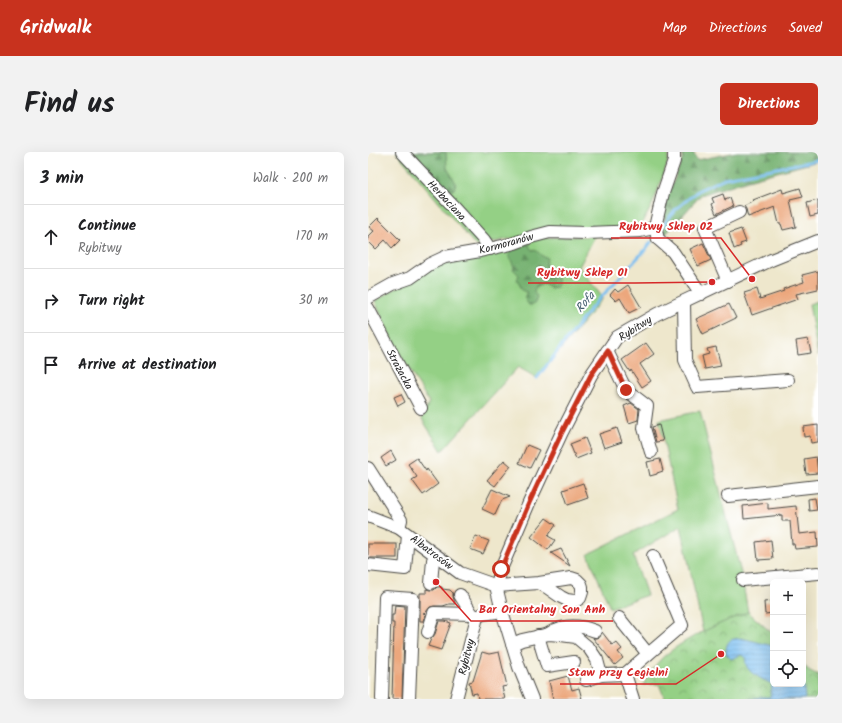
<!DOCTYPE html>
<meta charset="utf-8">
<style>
body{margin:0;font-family:Kalam,sans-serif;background:#f2f2f2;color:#202124}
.controls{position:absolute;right:12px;bottom:12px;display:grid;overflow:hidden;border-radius:6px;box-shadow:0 4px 16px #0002}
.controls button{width:36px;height:36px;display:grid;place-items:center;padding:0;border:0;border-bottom:1px solid #e0e0e0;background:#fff;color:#202124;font:20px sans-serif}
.stop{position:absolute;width:12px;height:12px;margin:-9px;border:3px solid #c8321e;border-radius:50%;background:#fff}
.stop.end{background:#c8321e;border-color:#fff;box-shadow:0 1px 4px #0008}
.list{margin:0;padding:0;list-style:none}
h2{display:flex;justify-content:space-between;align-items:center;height:52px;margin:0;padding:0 16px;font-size:17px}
h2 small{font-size:13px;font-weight:400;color:#757577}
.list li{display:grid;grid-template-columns:26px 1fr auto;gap:12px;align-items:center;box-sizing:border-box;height:64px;padding:0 16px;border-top:1px solid #e0e0e0}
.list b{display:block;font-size:15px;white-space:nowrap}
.list p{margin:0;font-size:13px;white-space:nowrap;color:#757577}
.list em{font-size:13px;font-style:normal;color:#757577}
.icon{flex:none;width:22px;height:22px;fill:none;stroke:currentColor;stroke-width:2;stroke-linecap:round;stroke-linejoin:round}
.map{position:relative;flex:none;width:450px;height:547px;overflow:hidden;border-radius:6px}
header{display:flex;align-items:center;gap:24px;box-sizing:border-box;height:56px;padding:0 20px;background:#c8321e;color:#fff}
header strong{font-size:19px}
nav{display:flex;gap:22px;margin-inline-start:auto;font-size:14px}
.intro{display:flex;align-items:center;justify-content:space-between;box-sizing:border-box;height:96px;padding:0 24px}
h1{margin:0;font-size:28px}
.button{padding:10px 18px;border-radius:6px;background:#c8321e;color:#fff;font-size:14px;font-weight:700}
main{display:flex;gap:24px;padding:0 24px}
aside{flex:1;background:#fff;border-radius:6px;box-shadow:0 4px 16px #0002}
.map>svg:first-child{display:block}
.grass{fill:#94d085;stroke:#607e58}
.forest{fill:url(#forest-firs);stroke:#516e4e}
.park{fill:url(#park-crowns);stroke:#607e58}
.water{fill:url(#water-rules);stroke:#53758e}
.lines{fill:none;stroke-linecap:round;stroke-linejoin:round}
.stream{stroke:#7bbff1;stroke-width:3}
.building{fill:#eca77d}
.minor-casing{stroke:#484743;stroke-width:14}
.minor{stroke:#fff;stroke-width:12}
.route{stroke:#c8321e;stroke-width:5}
.labels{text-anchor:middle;stroke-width:4;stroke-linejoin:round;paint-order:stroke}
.street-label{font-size:11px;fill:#2b2b2b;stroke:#fff}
.water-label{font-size:12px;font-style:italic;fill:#475f70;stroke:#fff}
.leader{fill:none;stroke:#d62828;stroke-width:1.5}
.callout-dot{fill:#d62828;stroke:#fff;stroke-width:1.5}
.callout-label{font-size:12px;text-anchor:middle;font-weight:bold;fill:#d62828;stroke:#fff;stroke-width:4;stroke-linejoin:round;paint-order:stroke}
</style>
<header>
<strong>Gridwalk</strong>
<nav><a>Map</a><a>Directions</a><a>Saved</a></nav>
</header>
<div class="intro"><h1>Find us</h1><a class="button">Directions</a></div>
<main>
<aside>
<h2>3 min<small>Walk · 200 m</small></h2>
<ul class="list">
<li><svg class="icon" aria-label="ahead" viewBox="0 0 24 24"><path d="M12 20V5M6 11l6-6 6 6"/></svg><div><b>Continue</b><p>Rybitwy</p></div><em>170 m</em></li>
<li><svg class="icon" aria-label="right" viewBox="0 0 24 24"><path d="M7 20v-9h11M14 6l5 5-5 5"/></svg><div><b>Turn right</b></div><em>30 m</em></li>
<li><svg class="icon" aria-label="arrive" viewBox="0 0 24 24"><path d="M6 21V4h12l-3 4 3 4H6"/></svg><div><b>Arrive at destination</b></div></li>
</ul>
</aside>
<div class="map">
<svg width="450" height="547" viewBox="0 0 450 547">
<defs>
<pattern id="forest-firs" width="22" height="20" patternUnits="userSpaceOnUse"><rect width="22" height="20" fill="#77b272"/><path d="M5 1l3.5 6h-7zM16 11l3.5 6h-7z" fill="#62915e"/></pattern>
<pattern id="park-crowns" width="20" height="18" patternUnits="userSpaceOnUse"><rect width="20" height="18" fill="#94d085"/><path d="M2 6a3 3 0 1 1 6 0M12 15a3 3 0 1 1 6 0" fill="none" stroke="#79a96d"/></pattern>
<pattern id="water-rules" width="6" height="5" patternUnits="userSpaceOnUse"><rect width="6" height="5" fill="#7bbff1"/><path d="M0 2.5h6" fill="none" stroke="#6aa4cf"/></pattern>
</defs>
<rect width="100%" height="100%" fill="#fff"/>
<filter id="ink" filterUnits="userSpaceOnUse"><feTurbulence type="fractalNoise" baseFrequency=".025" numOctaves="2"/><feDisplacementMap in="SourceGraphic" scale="8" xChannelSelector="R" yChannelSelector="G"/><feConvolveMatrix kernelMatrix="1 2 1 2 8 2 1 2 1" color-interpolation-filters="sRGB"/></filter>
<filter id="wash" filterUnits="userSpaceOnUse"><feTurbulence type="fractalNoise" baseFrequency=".012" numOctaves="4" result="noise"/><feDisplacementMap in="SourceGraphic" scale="16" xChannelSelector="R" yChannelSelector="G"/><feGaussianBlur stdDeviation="0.9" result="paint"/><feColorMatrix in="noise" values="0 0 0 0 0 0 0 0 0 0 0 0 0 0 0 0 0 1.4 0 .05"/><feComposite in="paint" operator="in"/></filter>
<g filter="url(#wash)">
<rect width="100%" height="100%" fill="#eee7cc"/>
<g class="grass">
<path d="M28,0H301L299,13L285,51L274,72L261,76L150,85L108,94Z"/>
<path d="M227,84L211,115L235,146L169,226L150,215L74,299L54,267L61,250L26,193L7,149L63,115L169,86Z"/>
<path d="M450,149V204L441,152Z"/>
<path d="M332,259L373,421L380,460L343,476L335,480L313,374L265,403L279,443L242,456L220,402L310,357L291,268Z"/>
</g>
<g class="forest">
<path d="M40,0H78L79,16L88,31L86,37L80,40Z"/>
<path d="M314,0H325L329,8L369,0H450V9L380,28L333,43L296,84V58L300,43L315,6Z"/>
<path d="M162,92L161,94L164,98L169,99L174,104L178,105L179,107L178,111V124L180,125L183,123H187L190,127V133L188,135L183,136L175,132L167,136L166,141L169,144L167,151L164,153H161C158,149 155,145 159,140L155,139L149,128L151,123L145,117L146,115L141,103H142L141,96Z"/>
</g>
<path class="park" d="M380,460L405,482V532H435V513L442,519L450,523V547H297L291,532L275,533C280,523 287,513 295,505C320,484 351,472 380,460Z"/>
<path class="water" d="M373,486L405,494V532H435V531L436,536L437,546L436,547H382L392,545H402L404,532C398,529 382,522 379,515C377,512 378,509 377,505L373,503L363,507L358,502C358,489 361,487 373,486Z"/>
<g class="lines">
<g class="stream">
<path d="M294,75L307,58L331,38L357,26L450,8"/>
<path d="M169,226L223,156L277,98L283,90"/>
</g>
</g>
<g id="blocks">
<g class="building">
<path d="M432,36L435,45L422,48L428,75L415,78L413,72H411L407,55L380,65L378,57L376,54L386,49L385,48L406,40L414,37L415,41Z"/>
<path d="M355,42L357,48L362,46L365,54L348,62L344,52L346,51L344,46Z"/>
<path d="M450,48V63L442,65L439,51Z"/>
<path d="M10,66L32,88L24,96L17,88L8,97L0,89V85L6,79L1,75Z"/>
<path d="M373,77L378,90L372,92L373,94L366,97L361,81Z"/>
<path d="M335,91L343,108L330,114L322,97Z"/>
<path d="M450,119V137L428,142L430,147L384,163L376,141L389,137L392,147L416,139L415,137L436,130L434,123Z"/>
<path d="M260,133L273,155L261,161L252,146L248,149L242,143L247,137L250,140Z"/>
<path d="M361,152L368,166L335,182L328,167Z"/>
<path d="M440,187L443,201L430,203L428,189Z"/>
<path d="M278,191L286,202L272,212L283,229L274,235L263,218L262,220L254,208Z"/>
<path d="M348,195L353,214L337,217L334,204L341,202L339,197Z"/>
<path d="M33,242L37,250L30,254L26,245Z"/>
<path d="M263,251L271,257L270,268L261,271L256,254Z"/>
<path d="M291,273L295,289L288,290L284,275Z"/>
<path d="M450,273V290L443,291L442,284L436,285L435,275Z"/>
<path d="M249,276L254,290L236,296L231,282Z"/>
<path d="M217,286L223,301L208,307L202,292Z"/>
<path d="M159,293L171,298L162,316L151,311Z"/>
<path d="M23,299L28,308L18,314L13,306Z"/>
<path d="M448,305L450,321L438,322L436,307Z"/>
<path d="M49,306L58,319L59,317L70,332L55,343L44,328L49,325L40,312Z"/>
<path d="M292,307L295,319L289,321V322L282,324L279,310Z"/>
<path d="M136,308L143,314L127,334L119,328Z"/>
<path d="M215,331L220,346L200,353L195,338Z"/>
<path d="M124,337L142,345L134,348L127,363L114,357Z"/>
<path d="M447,346L449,358L441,359L440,347Z"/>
<path d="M400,351V357L428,354L431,382L449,380L450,395L427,397L426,392H424L422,369H414V363L376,367L375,354Z"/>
<path d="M178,366L188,373L180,384L187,388L180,398L163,385Z"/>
<path d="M108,384L121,389L115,402L102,397Z"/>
<path d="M403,388L405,407L390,408L388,390Z"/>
<rect x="0" y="392" width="29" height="14"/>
<path d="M193,397L202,414L183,401Z"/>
<path d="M69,435H74V437L82,438L85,441V444L87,452H81L75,454H66L62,455L58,460L55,461L58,462L56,469H52V441H58V437L62,438H66Z"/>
<path d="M405,449V461L397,462L396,450Z"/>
<path d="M27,453L37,454L34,547H24L26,471H24V463H26Z"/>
<path d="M71,469H77L83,471L73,498L60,494L63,487L65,485L67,482Z"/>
<path d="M234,480L244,493L248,490L254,497L250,500L255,506L247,513L225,486H229L232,485Z"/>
<path d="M114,500L121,502L131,500L139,534L134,535L137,547H110L109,541L104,542L101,530L105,529Z"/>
<path d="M200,524L204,538L211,536L214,547H185L181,529Z"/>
</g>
</g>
</g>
<g filter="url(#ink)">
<use href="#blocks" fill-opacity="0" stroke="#484743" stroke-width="1"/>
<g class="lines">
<g class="minor-casing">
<g id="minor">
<path d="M34,0L85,54L116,88L122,97"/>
<path d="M306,0V9L295,41L287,75L290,87L305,100L333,142"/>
<path d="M360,129L337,76L371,60"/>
<path d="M0,146L25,132L42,126L62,112L77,105L112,99L147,91L163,85L182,80L218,81L273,79L287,76"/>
<path d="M316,150L317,208L329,235L420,228"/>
<path d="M0,156L53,256"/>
<path d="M239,199L258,238L279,254L276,276L283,300"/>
<path d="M0,316L33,368L31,376"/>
<path d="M360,344L450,334"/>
<path d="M0,364L31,376L92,421L129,434L171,431L203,426L209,428L213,432L214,435V440L212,446L209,448L205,449L199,448L193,445L180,436L171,431"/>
<path d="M0,413L37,417L40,383"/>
<path d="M375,428L450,421"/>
<path d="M63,431L65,408L67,403"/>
<path d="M92,443L104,462L109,465"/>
<path d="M251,466L280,502"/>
<path d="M60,480L66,461L104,462"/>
<path d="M182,481C196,472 212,473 227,479"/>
<path d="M170,484L179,514L206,510"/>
<path d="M144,492L154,488L181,482L193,483L208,485L221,496L229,508L233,523L257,522L265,547"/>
<path d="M257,522L314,473L285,404"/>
<path d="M218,528L233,523"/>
<path d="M14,547L17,445L45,447L41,547"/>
<path d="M88,547L109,465L115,462L134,459"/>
<path d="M164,547L151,515L134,459L129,438L130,429L133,417L161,351L194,280L223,223L249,185L289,162L403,108L450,89"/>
</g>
</g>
<use href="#minor" class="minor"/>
</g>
</g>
<g class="lines" filter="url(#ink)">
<path class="route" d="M133,417L161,351L194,280L223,223L240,199L258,238"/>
</g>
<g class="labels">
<g class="street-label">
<text transform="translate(79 48) rotate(47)" y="4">Herbaciana</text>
<text transform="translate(138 91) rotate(-15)" y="4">Kormoranów</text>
<text transform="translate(267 176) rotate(-32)" y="4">Rybitwy</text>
<text transform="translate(32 217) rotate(62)" y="4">Strażacka</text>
<text transform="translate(64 400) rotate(37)" y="4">Albatrosów</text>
<text transform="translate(98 505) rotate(-76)" y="4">Rybitwy</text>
</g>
<g class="water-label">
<text transform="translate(217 150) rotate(-50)" y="4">Rofa</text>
</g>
</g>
<path class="leader" d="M384 127L353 86H243M344 130L267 131H160M68 430L103 469H245M353 502L308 532H192"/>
<g class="callout-dot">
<circle cx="384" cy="127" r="4"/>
<circle cx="344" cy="130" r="4"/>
<circle cx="68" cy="430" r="4"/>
<circle cx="353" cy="502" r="4"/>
</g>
<g class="callout-label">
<text x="298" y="78">Rybitwy Sklep 02</text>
<text x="214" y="124">Rybitwy Sklep 01</text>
<text x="174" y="461">Bar Orientalny Son Anh</text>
<text x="250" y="524">Staw przy Cegielni</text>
</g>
</svg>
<div class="controls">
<button>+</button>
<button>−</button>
<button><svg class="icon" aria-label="locate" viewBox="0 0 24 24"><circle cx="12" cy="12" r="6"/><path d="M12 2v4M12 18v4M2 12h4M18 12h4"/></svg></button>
</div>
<div class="stop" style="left:133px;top:417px"></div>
<div class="stop end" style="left:258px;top:238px"></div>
</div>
</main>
